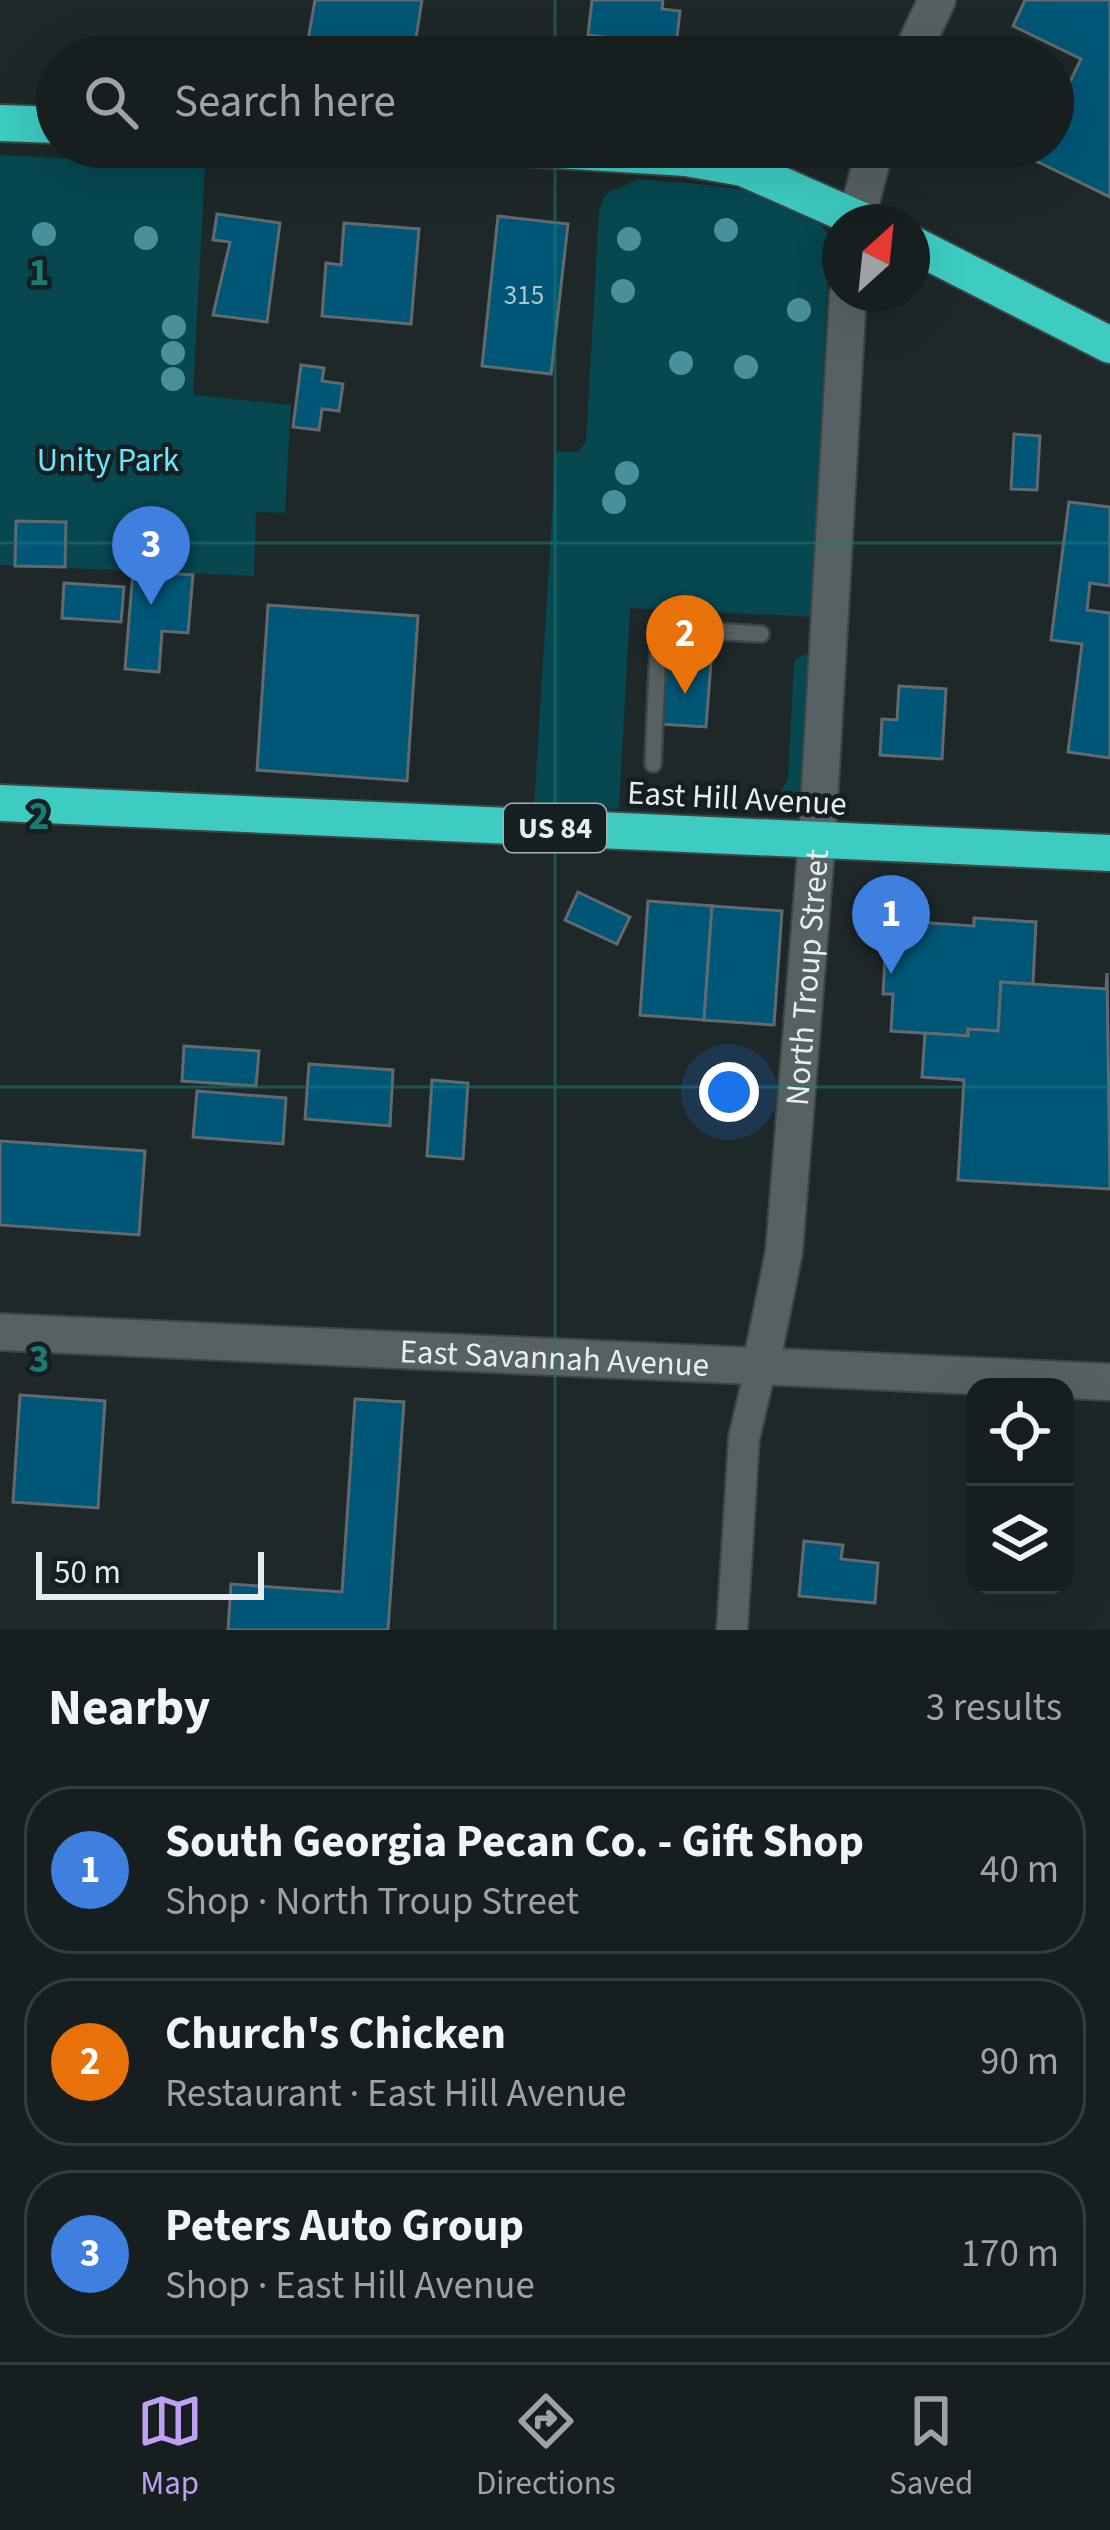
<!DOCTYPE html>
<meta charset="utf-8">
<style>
body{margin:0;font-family:"Source Sans 3",sans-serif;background:#232b2c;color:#f1f3f6}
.controls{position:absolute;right:36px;bottom:36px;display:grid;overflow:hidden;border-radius:24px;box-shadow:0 12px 48px #0002}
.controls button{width:108px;height:108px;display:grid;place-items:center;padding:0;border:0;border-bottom:3px solid #353c3d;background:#161e1f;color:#f1f3f6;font:60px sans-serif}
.compass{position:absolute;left:822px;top:204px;width:108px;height:108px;border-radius:50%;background:#161e1f;box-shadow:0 12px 48px #0002;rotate:27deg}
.scale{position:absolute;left:36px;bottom:30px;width:228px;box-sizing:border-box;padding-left:12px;border:6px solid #e7edee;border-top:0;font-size:33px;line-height:42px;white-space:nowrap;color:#e7edee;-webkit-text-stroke:9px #151e20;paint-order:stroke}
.you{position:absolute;left:729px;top:1092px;width:42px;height:42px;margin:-30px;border:9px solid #fff;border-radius:50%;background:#1a73e8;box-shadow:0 0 0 18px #1a73e833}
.badge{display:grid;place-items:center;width:78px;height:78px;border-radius:50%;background:#bca0f2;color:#fff;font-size:39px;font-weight:700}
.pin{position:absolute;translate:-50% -99px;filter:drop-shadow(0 3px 6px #0008)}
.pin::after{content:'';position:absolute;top:63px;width:42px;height:36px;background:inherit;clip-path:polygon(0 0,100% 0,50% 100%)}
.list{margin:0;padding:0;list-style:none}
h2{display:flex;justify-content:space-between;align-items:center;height:156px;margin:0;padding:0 48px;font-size:51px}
h2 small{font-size:39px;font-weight:400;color:#9ea2a4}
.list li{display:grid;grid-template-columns:78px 1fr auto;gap:36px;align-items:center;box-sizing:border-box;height:168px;margin:0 24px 24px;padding:0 24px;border:3px solid #353c3d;border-radius:48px}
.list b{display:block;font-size:45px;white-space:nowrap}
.list p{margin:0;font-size:39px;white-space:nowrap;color:#9ea2a4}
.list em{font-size:39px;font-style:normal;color:#9ea2a4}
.icon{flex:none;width:66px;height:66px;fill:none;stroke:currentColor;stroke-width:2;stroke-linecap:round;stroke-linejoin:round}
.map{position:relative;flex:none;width:1110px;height:1630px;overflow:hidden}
.search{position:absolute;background:#161e1f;box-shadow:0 12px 48px #0002;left:36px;right:36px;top:36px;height:132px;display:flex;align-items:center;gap:30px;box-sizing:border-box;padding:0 42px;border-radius:66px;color:#9ea2a4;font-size:45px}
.sheet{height:732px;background:#161e1f}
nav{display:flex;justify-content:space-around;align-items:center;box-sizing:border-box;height:168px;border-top:3px solid #353c3d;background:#161e1f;font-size:33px;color:#9ea2a4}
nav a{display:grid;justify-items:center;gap:6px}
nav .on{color:#bca0f2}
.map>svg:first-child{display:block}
.green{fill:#064750}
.building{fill:#005676;stroke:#616a6f;stroke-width:3}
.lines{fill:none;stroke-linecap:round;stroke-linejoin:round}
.lane-casing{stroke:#3e4547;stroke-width:20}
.street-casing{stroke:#3e4547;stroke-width:34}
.secondary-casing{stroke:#3e4547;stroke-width:40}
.highway-casing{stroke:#3e4547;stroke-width:40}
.lane{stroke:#576163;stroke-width:15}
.street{stroke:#576163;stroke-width:30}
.secondary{stroke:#576163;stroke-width:36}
.highway{stroke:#3dcbc2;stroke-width:36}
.tree{fill:#49909c}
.grid{fill:none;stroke:#1a7c74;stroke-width:3;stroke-opacity:0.55}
.labels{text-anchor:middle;stroke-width:9;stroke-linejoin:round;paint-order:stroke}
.number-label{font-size:27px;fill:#adc7d0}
.shield{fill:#151e20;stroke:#a8afb0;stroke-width:3}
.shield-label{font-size:30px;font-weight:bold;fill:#e7edee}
.park-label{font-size:33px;fill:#6de5fa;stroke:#151e20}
.street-label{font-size:33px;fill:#e7edee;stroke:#151e20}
.grid-label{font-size:39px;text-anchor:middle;font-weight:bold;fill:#1a7c74;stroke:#151e20;stroke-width:9;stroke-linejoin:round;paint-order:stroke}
</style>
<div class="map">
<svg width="1110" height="1630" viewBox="0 0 1110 1630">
<rect width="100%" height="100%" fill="#1e2829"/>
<g class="green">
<path d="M0,155L205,166L193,395L291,405L285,513L256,512L254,576L0,565Z"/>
<path d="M639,179C698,186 793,182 830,237L811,617L630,608L619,809L534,806L556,452H578L586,442L599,211L605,194Z"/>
<path d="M805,654L811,658L803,795L796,815L782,816L777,797L788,779L794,661Z"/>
</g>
<g class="building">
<path d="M315,0H422L413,57L308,40Z"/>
<path d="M592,0H663L662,9L680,11L676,46L588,35Z"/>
<path d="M1025,0H1110V197L1032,159L1038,147H1053V117L1081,59L1013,26Z"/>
<path d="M217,214L280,223L267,322L213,315L230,242L213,240Z"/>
<path d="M498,216L568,224L551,374L482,366Z"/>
<path d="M344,223L419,229L411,324L322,316L326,263L341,265Z"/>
<path d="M301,365L324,368L322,381L343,384L339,411L322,409L319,430L293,427Z"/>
<path d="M1014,434L1040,436L1037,490L1011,489Z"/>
<path d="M1069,502L1110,507V586L1090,583L1087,610L1110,613V758L1068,752L1082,644L1051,640Z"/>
<path d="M16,521L66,522L65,567L15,566Z"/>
<path d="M133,571L193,575L188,633L162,631L159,672L125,669Z"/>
<path d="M64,583L124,587L121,622L62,618Z"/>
<path d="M268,605L418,616L407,781L257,770Z"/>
<path d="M666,658L711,662L706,727L661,724Z"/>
<path d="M899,686L946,689L942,759L880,755L882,719L897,720Z"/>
<path d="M578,892L630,917L617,944L565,920Z"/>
<path d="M648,901L712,906L704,1020L640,1015Z"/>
<path d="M712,906L782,911L774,1025L704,1020Z"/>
<path d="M974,918L1036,922L1033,984L1001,982L998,1031L968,1029V1036L891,1031L893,994H883L887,920L974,926Z"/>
<path d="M1107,973L1110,1189L958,1180L964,1080L922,1077L925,1033L968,1036V1029L998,1031L1001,982L1106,989Z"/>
<path d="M184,1046L259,1051L256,1086L182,1081Z"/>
<path d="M309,1064L393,1070L390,1126L305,1119Z"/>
<path d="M432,1080L468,1083L463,1159L427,1156Z"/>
<path d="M197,1091L286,1098L283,1144L193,1137Z"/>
<path d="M0,1141L145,1151L139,1235L0,1225Z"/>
<path d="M20,1395L105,1401L98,1508L13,1502Z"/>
<path d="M355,1399L404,1402L388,1630H228L231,1584L342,1592Z"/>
<path d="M804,1541L843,1545L841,1559L878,1563L875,1603L799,1596Z"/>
</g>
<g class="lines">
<g class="lane-casing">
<path id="lane" d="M653,764L659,628L761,634"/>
</g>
<g class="street-casing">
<path id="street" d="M732,1630L744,1438L760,1370"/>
</g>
<g class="secondary-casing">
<g id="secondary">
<path d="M910,57L937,0"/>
<path d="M856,222L875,147"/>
<path id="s1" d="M0,1332L1110,1382"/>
<path id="s2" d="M760,1370L784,1252L817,839L848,294"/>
</g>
</g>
<g class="highway-casing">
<g id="highway">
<path d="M0,123L57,125"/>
<path d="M509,147L686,158L743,168L865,222"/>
<path d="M912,244L1110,345"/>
<path d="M0,803L1110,853"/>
</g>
</g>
<use href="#lane" class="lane"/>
<use href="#street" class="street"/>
<use href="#secondary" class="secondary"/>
<use href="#highway" class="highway"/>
</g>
<g class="tree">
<circle cx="726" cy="230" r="12"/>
<circle cx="44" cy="234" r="12"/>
<circle cx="146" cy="238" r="12"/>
<circle cx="629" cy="239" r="12"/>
<circle cx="623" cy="291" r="12"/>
<circle cx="799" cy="310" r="12"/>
<circle cx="174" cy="327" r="12"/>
<circle cx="173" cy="353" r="12"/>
<circle cx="681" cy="363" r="12"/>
<circle cx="746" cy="367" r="12"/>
<circle cx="173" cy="379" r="12"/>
<circle cx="627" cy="473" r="12"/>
<circle cx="614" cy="502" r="12"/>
</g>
<path class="grid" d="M555,0V57M555,147V1630M0,543H1110M0,1087H1110"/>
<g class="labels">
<g class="number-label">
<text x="524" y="304">315</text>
</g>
<rect class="shield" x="504" y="804" width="102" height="48" rx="9"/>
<g class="shield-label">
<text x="555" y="838">US 84</text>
</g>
<g class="park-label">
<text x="108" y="471">Unity Park</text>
</g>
<g class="street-label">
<text transform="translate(737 797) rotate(3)" y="12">East Hill Avenue</text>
<text dy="12" stroke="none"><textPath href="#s2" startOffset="396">North Troup Street</textPath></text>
<text dy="12" stroke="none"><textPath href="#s1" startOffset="555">East Savannah Avenue</textPath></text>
</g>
</g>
<g class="grid-label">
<text x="39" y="285">1</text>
<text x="39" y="829">2</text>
<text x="39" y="1372">3</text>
</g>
</svg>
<div class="controls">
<button><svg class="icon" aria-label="locate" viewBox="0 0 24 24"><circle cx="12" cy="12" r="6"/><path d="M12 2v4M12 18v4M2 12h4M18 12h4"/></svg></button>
<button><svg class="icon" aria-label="layers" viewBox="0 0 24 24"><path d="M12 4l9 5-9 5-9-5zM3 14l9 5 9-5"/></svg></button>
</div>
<svg class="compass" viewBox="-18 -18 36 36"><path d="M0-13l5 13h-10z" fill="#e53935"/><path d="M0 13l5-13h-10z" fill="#9ea2a4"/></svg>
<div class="scale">50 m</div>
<div class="you"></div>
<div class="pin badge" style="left:891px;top:974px;background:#3f7fe0">1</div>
<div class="pin badge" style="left:685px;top:694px;background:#e8710a">2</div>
<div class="pin badge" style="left:151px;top:605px;background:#3f7fe0">3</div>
<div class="search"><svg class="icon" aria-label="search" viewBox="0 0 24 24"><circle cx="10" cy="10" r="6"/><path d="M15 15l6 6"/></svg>Search here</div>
</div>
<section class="sheet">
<h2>Nearby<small>3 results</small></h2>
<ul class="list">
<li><span class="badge" style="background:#3f7fe0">1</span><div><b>South Georgia Pecan Co. - Gift Shop</b><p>Shop · North Troup Street</p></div><em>40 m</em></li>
<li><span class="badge" style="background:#e8710a">2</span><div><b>Church's Chicken</b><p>Restaurant · East Hill Avenue</p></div><em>90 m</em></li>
<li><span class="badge" style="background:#3f7fe0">3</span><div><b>Peters Auto Group</b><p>Shop · East Hill Avenue</p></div><em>170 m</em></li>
</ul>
</section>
<nav>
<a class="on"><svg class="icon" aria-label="map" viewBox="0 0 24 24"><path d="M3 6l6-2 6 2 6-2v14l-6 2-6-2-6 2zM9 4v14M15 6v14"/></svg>Map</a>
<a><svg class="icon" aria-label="directions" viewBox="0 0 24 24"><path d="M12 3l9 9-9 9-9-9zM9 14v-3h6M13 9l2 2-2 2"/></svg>Directions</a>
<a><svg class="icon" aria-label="saved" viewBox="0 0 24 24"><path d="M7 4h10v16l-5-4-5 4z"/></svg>Saved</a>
</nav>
